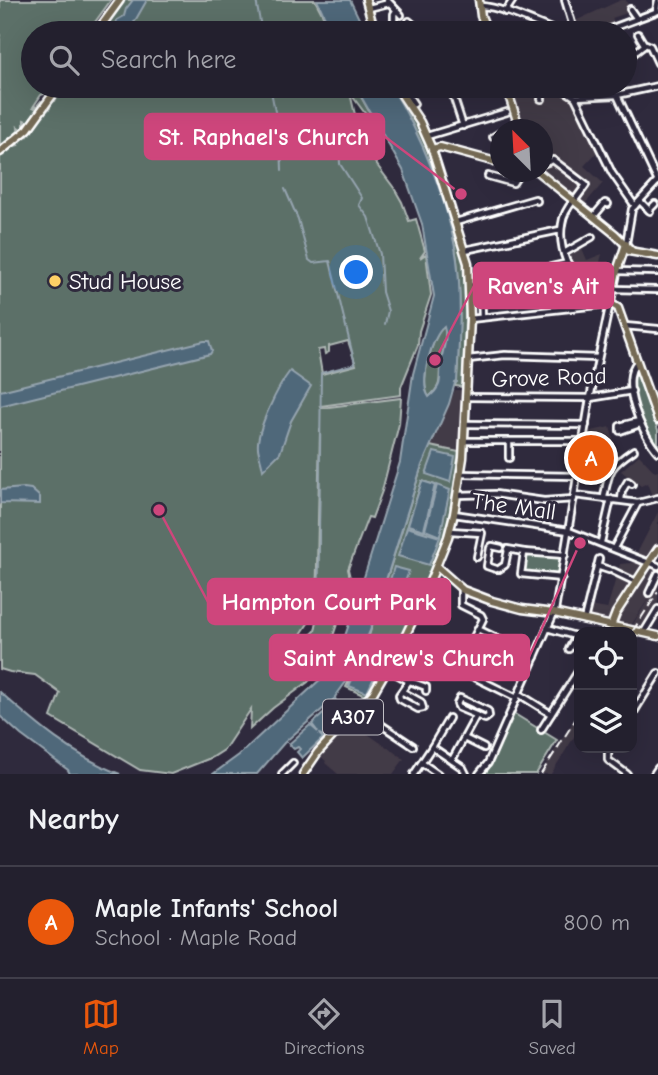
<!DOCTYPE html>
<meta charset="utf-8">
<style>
body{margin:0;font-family:"Comic Neue",sans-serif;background:#2b2836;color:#f1f3f6}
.controls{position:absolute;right:21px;bottom:21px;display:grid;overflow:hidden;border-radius:14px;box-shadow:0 7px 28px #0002}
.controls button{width:63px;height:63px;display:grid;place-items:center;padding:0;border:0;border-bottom:2px solid #403e4a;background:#23202e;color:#f1f3f6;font:35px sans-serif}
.compass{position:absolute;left:490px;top:119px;width:63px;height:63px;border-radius:50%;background:#23202e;box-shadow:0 7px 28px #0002;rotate:336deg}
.you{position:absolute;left:357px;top:273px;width:24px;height:24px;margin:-18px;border:5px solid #fff;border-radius:50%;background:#1a73e8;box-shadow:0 0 0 10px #1a73e833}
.badge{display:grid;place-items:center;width:46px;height:46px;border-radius:50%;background:#ea580c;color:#fff;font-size:23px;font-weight:700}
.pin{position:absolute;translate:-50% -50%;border:4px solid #fff;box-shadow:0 2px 7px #0006}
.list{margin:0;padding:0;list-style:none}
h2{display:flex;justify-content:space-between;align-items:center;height:91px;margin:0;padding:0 28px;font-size:30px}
h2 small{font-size:23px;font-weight:400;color:#a3a3aa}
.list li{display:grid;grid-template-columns:46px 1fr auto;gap:21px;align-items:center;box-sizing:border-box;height:112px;padding:0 28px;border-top:2px solid #403e4a}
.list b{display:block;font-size:26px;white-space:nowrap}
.list p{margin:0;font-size:23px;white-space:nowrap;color:#a3a3aa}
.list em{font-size:23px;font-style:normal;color:#a3a3aa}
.icon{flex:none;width:38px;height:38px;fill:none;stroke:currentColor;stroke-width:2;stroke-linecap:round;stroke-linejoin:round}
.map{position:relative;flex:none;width:658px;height:774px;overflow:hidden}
.search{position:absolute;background:#23202e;box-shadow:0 7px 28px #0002;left:21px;right:21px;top:21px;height:77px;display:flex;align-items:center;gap:18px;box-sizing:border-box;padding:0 24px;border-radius:38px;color:#a3a3aa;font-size:26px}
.sheet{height:203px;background:#23202e}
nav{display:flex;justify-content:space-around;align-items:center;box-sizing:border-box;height:98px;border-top:2px solid #403e4a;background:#23202e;font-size:19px;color:#a3a3aa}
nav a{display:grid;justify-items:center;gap:4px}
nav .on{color:#ea580c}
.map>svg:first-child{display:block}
.built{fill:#433a47}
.green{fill:#5c6f68;stroke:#aeb7b4;stroke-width:2;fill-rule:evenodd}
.water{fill:#4f677a;stroke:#95a4af;stroke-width:2;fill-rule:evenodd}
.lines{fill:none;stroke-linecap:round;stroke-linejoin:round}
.stream{stroke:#95a4af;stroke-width:2}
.minor-casing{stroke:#fff;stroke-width:10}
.major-casing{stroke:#fff;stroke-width:11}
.minor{stroke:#2f2a3d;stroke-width:4.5}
.major{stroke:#746b55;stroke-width:6}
.rail{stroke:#fff;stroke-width:2;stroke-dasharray:10 5;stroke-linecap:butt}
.poi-dot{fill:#ffd166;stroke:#2f2a3d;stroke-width:2.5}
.labels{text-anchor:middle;stroke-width:6;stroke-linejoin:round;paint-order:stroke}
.shield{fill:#2f2a3d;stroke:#c1bfc5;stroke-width:2}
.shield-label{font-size:21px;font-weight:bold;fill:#fff}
.poi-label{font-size:23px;fill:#fff;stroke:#2f2a3d;text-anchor:start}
.street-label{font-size:23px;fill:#fff;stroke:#2f2a3d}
.leader{fill:none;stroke:#ce467c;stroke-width:2.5}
.callout-dot{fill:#ce467c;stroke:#2f2a3d;stroke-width:2.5}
.callout{fill:#ce467c;stroke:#ce467c;stroke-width:2.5}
.callout-label{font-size:24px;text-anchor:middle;font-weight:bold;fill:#fff}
</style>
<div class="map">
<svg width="658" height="774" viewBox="0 0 658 774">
<rect width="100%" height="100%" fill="#2f2a3d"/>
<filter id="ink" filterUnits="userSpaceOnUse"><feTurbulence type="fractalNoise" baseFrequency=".0143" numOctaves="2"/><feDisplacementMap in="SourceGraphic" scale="14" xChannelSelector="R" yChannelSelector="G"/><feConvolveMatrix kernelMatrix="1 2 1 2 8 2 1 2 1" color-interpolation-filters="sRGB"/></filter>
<g filter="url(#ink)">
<g class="built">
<path d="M621,0H626L630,12L612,18L615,26L593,33H578L575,21Z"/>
<path d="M509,86H556L573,99L598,151L584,166L603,183L584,205L541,172H542L543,150L551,146L543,142L542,130L524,129Z"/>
<path d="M581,246L587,260L602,254L600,262L614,265L612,274L599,271L595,292L571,265L566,253Z"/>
<path d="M455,390H463L459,452L430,446Z"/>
<path d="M610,427L618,456L610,462L608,470L581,466L587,432Z"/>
<path d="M639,455L655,472L658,471V496H652L647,483L641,486L621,471Z"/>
<path d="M658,512V606L642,631L630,629L657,585L630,627L587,618L590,606L607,609L620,564L632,563Z"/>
<path d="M359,712L372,722L365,732L404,759L393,774H338L325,763L326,761L320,756Z"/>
<path d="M579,712V729L551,774H540Z"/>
</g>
<g class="green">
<path d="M0,0H111L87,33H33V86L53,87H47V93L41,95L33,107L35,108L41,101L43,103L35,116L31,117V120L29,122L24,120V127L21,129L18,127L19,132L2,147L0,145Z"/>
<path d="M124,0H315L332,33H99Z"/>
<path d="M61,86H355L370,113L367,116L350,93L362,145L394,188L402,202L409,221L416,219L425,251L420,258L426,254L431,295L419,331L418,345L401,387V395L320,406L321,408L401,398L399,424L382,491L372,518L368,517L348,569L351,582L328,651L318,669L308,682L273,708L250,729L251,709L224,750L213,757L171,774L140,770L51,717L60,693L35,675L10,672L0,669V155L10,147L18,145L16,142L26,133L28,136L30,133L45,110L47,111L50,108L49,102L55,101L57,97L56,93ZM348,341L356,365L322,374L318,350L324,349L325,354L329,352V346ZM320,429L318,616L315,631L283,662L316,611Z"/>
<path d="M391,86H393L415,120L425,140L464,257L466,285L463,387L455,386C459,373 458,353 459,335C460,311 460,285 457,260C449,203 421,134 391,86Z"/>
<path d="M442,327H445C447,340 443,348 441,361C437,378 445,383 429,397C418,382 432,341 442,327Z"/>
<path d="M634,367L658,430V450C638,425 631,400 634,367Z"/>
<path d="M430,446L459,452L447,530L408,625L367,697L346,687L368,639L422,465ZM422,481L435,485L424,530L408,525ZM364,653L382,660L367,693L349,685Z"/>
<path d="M526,554L560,557L558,575L524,572Z"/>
<path d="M513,713L557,740L536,774H485Z"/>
</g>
<g class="water">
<path d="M133,0H147L128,33H113L117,20L124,16L126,9Z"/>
<path d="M317,0H350L366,33H332Z"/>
<path d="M355,86H391C421,135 449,202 457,260C462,300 459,343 457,382L455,383L449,404L422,465L370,631L351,675L335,697L336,703L347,714L324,736L319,734L323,738L302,758L297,752L300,749L298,747L294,749L289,744L310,725L318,732L312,724L333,705V700L284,743L257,774H213L239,755L326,674L341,648L355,606L400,462L413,374L434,296L422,224L403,170ZM444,327C448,340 443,348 441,361C438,378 445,384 429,397C419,383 431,337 444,327Z"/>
<path d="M204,341H209L212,351L210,354L0,406V391Z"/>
<path d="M290,371L311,386L291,421L280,453L263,470C262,463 259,455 258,448C256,430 279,385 290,371Z"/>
<path d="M434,452L455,457L450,482L426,474Z"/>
<path d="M422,481L435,485L424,530L408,525Z"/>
<path d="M437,485L450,490L440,536L425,530Z"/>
<path d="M24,488L31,489L40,497V504L0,503V490Z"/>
<path d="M407,527L440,537L429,565L398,556Z"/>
<path d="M394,567L409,571L397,604L384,600Z"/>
<path d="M364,653L382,660L367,693L349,686Z"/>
<path d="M0,692C37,725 73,756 120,774H70L68,770L21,735L0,716Z"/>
</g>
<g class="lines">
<g class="stream">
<path d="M256,0L262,33"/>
<path d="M270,86L281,142L282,170"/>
<path d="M339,143L340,164L362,198L359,205L368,217L380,254L382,292L388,311L385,324"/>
<path d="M285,189L298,219L309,260L313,263L330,261L355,364L321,373L318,614"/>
</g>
<g class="minor-casing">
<g id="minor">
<path d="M387,0L401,15"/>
<path d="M565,0L574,30"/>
<path d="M480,6C498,5 542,26 561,33"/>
<path d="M369,8L389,3"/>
<path d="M630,9L637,19"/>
<path d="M656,11L658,1"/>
<path d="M505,12L513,0"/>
<path d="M409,21L423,33"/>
<path d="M487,32L530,33"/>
<path d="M394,33V14L396,11"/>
<path d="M476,33L487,27"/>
<path d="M599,33L658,11"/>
<path d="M638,34L644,44"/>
<path d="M625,62L629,57L646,44L650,46L658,63"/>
<path d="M402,86L414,104L409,106"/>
<path d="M450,86L463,126"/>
<path d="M558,86L575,97"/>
<path d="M592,86L594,95"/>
<path d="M617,95L658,182"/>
<path d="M575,97L612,173L635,206"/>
<path d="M575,97L617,95L658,86"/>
<path d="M541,99H542"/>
<path d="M511,130H515"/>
<path d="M427,136L507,112"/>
<path d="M493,137L500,133"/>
<path d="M542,164L553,160L586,185L575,200"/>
<path d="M488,176L513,183L520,172"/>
<path d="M640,201L650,211"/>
<path d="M649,210L655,204"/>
<path d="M594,216L605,203L608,204"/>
<path d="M456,222L535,199L537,201"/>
<path d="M626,244L632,209L657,182"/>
<path d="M465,250L560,230"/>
<path d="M564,253L592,237"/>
<path d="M617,271L658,272"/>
<path d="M481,283L482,317"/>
<path d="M470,286L568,263"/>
<path d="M533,287L541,285"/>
<path d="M524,289L533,287L530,272"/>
<path d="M613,289L658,290"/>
<path d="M470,319L598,305L602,301"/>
<path d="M625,326L658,329"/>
<path d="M468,359L505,355L598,358"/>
<path d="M637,362C619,382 642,435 658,452"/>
<path d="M467,397L590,398L632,391"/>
<path d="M639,421L620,426V431L640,424"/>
<path d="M466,424L586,425"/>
<path d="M464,441H583"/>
<path d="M509,441V458"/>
<path d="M460,474L578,476"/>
<path d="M457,495L495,494L544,501L574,499"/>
<path d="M575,495L638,503L658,498"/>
<path d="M604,497C609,469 610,466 634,450"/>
<path d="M621,500L622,491L628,481L632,484"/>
<path d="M454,514L569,531L649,563"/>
<path d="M450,531L482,533L477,557"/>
<path d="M601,542L611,499"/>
<path d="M614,548L638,503"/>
<path d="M507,549L524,552"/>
<path d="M649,562L658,566"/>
<path d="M597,566L609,570"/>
<path d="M496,569L487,566L490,548L492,546L501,548"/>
<path d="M499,569L505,565L508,550"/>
<path d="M613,571L636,582"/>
<path d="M562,578L521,574L524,552L565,555"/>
<path d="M461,588V605L481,615L483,619L458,669L517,698"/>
<path d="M649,593L658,574"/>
<path d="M584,620L599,559"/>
<path d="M547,628L579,637"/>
<path d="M478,629L535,657"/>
<path d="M644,632L658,609"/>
<path d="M468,649L498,664"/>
<path d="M569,649L576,636"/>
<path d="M388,669L407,680L426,687V691"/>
<path d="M403,692L421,702L423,708L418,709L400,699L399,695L409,681"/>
<path d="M519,694L551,714"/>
<path d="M460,698L488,711L489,716L485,719L459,708L457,704Z"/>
<path d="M359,710L413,746"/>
<path d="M632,715L658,673"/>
<path d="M541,730L579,670"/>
<path d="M466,739L484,748"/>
<path d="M432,747L449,718"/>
<path d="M611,748L608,753V760L627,774"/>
<path d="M452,760L476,716"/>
<path d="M422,763L438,774"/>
<path d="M282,774L293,763"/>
<path d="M414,774L432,747L463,768L466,774"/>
<path d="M479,774L488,763L555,611L590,398L610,303C579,296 556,255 562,224C563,215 568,207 574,200"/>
<path d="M654,774L658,768"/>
</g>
</g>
<g class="major-casing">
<g id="major">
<path d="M366,0L375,33"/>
<path d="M479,0L481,16L488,33"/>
<path d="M96,33L120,0"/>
<path d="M506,86L520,130"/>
<path d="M432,149L440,147L500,163"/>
<path d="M0,152L28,129L59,86"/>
<path d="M538,172L615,234L632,251"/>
<path d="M626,244L617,271L610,303L618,308L658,420"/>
<path d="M629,251L658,256"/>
<path d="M437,567L463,590L492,601L522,609L554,613L658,636"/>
<path d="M611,626L616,613L658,549"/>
<path d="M303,774L318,752L373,693L402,643L422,601L448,537L454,514L463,458L470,319L468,263L432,149L420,122L396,86"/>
</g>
</g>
<use href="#minor" class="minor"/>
<use href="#major" class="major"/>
<g class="rail">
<path d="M632,632L658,592"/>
<path d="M541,774L579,714"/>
</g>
</g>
</g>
<circle class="poi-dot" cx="55" cy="281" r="7"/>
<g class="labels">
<rect class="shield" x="323" y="699.5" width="60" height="35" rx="5"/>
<g class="shield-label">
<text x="353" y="724">A307</text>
</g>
<g class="poi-label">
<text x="69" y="289">Stud House</text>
</g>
<g class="street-label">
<text transform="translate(549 377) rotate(-2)" y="8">Grove Road</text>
<text transform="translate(514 506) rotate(8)" y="8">The Mall</text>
</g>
</g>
<path class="leader" d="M461 194L384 136M435 360L474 286M159 510L208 602M580 543L529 657"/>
<g class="callout-dot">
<circle cx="461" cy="194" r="7"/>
<circle cx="435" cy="360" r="7"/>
<circle cx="159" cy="510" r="7"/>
<circle cx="580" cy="543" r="7"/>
</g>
<g class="callout">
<rect x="145" y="114" width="239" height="45" rx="7"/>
<rect x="474" y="263" width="139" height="45" rx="7"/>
<rect x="208" y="579" width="242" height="45" rx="7"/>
<rect x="270" y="635" width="259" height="45" rx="7"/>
</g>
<g class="callout-label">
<text x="264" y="145">St. Raphael's Church</text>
<text x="543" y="294">Raven's Ait</text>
<text x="329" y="610">Hampton Court Park</text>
<text x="399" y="666">Saint Andrew's Church</text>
</g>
</svg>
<div class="controls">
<button><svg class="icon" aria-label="locate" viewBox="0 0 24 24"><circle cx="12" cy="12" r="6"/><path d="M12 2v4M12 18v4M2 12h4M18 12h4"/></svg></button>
<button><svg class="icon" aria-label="layers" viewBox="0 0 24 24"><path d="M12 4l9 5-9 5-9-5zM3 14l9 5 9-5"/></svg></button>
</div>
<svg class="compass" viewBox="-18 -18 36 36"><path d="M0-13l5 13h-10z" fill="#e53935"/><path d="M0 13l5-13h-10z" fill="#a3a3aa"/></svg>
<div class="you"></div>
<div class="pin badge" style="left:591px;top:458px">A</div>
<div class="search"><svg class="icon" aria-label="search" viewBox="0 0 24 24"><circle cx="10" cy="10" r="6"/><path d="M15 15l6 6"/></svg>Search here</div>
</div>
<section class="sheet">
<h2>Nearby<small></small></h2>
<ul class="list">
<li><span class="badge">A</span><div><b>Maple Infants' School</b><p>School · Maple Road</p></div><em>800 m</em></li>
</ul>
</section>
<nav>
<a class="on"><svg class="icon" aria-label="map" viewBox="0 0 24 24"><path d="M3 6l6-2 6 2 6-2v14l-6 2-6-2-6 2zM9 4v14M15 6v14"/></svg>Map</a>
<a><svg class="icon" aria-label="directions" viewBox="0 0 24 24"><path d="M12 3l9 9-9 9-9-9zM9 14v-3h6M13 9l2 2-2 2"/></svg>Directions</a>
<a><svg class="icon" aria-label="saved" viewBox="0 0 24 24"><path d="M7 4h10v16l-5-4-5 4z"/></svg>Saved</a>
</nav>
